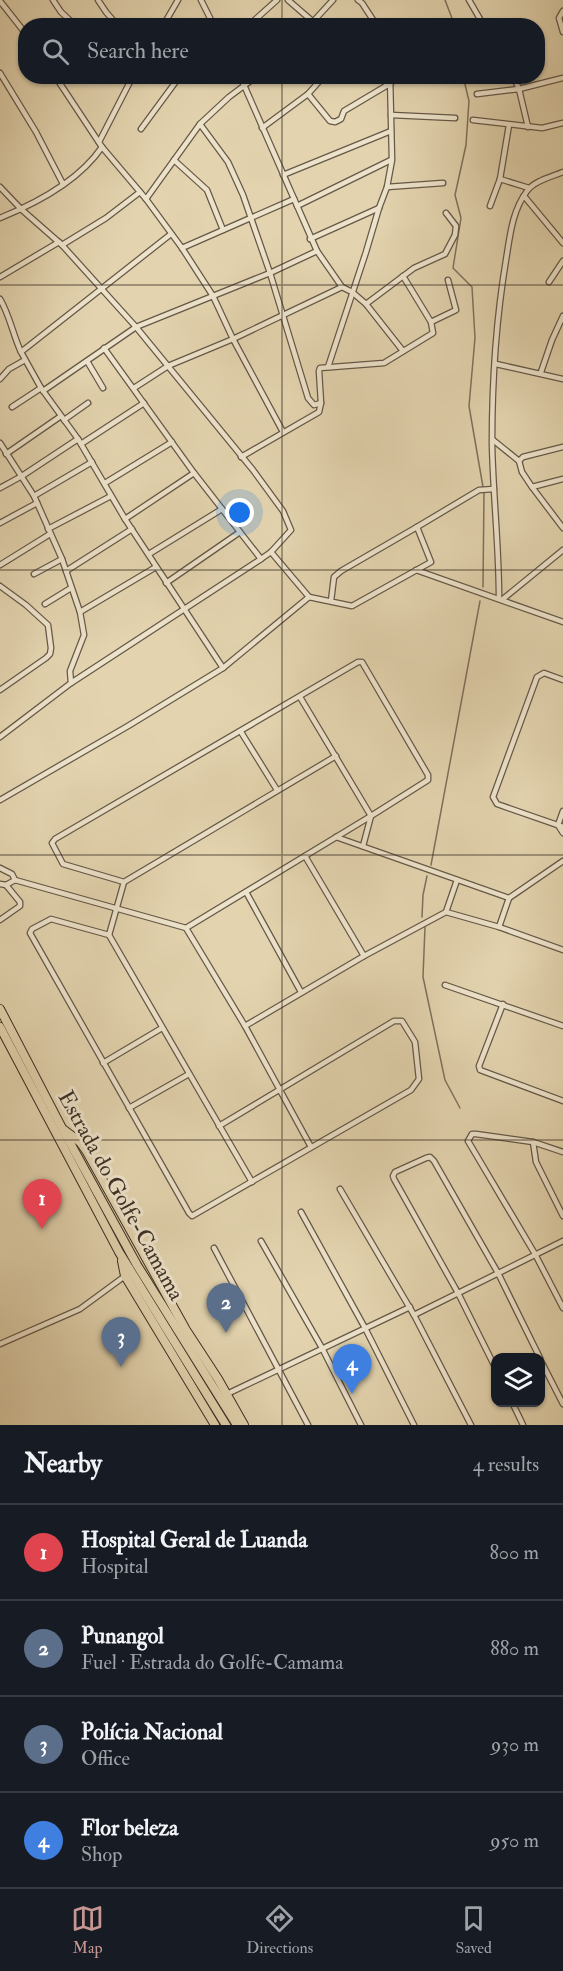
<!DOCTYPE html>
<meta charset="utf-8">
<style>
body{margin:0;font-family:"IM FELL Double Pica",serif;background:#242831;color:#f1f3f6}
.controls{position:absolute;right:18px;bottom:18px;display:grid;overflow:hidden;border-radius:12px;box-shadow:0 2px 4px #0004}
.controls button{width:54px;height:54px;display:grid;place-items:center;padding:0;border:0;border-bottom:2px solid #363941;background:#171b24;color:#f1f3f6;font:30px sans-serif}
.you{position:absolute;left:240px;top:513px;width:21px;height:21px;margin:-15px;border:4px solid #fff;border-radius:50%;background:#1a73e8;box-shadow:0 0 0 9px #1a73e833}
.badge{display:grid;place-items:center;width:39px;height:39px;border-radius:50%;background:#c59692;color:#fff;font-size:20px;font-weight:700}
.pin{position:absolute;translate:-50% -50px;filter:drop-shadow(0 2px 3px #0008)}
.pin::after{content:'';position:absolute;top:32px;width:21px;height:18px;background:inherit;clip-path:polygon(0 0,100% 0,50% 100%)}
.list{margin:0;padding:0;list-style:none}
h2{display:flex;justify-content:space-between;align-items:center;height:78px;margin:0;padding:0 24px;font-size:26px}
h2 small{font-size:20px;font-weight:400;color:#9ea1a6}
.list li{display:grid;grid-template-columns:39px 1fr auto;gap:18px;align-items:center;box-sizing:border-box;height:96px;padding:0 24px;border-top:2px solid #363941}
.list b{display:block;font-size:22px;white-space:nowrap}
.list p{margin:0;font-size:20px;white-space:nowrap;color:#9ea1a6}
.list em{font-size:20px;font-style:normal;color:#9ea1a6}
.icon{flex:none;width:33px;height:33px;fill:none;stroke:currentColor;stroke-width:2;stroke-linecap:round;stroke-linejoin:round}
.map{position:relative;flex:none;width:563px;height:1425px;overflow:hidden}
.search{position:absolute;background:#171b24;box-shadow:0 2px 4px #0004;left:18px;right:18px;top:18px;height:66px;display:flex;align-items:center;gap:15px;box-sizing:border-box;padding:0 21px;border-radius:24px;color:#9ea1a6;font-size:22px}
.sheet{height:462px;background:#171b24}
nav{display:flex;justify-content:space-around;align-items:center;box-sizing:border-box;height:84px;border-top:2px solid #363941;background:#171b24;font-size:16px;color:#9ea1a6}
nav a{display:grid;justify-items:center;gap:3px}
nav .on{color:#c59692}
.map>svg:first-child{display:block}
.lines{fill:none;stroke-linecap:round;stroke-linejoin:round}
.stream{stroke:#7e705c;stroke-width:1.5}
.minor-casing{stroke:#655848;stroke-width:7}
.trunk-casing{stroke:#3b2f25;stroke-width:10}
.minor{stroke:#ede3cb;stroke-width:4.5}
.trunk{stroke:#e3d4af;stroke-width:8}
.grid{fill:none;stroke:#3b2f25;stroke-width:1.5;stroke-opacity:0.55}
.labels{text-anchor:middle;stroke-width:6;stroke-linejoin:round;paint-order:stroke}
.street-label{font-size:22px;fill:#3b2f25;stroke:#ede3cb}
</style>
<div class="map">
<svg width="563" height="1425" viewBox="0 0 563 1425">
<rect width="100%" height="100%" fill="#e3d4af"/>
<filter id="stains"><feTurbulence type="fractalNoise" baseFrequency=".00333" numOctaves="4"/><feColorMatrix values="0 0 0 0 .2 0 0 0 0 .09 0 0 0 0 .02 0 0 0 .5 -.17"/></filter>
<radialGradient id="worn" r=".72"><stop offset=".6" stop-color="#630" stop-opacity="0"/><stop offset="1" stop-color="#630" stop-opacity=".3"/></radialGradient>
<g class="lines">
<g class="stream">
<path d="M445,0L455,26"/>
<path d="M463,76L469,101L466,145L455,195L461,218L453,268L472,287L475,338L469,406L483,487"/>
<path d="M483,587L484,492"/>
<path d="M431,865L480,601"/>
<path d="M422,917L423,895L427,876"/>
<path d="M425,927L423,977L445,1080L460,1108"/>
</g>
<g class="minor-casing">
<g id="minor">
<path d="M53,0L61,12L76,26"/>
<path d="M98,0L106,12L118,26"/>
<path d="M201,0L214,26"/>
<path d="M288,0L318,26"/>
<path d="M358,0L362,3L377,26"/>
<path d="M469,0L484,26"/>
<path d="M0,1L26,34"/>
<path d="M563,11L559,18L563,32"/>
<path d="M163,26L178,0"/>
<path d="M248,26L277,0"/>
<path d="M309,26L333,0"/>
<path d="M0,73L36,132L63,184"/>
<path d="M55,76L102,147L146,199L182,248L213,296L233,339L283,432"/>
<path d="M240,76L317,251L342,287L352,292L366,304L403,351"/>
<path d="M378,76L388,85"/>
<path d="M513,76L519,89L528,127"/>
<path d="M308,94L330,121L335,122L341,119L344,111L391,83"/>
<path d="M477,94L519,89L563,78"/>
<path d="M391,115L455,118"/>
<path d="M473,120L542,128L563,123"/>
<path d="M200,124L228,162L243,195L270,273L308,398L314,405L321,403"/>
<path d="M262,128L308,94L324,76"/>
<path d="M141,129L180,76"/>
<path d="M99,142L133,76"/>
<path d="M174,160L207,190L223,230"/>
<path d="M283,175L391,131"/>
<path d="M500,179L529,188"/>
<path d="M0,187L21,209L62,245L136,327L253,470L283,511L291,530L271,552L261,559L71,683L0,737"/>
<path d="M387,187L443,183"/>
<path d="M524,196L563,243"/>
<path d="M146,199L200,124L229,97L257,76"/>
<path d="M297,206L391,160"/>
<path d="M490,206L500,179L509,125"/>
<path d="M0,218C37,203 79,181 102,147"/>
<path d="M171,234L21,352L41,388L78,439L125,519L223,668"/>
<path d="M310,239L379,208"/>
<path d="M62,245L106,218L140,192"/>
<path d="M182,248L294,199"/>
<path d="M0,277L59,242"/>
<path d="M549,282L563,261"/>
<path d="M0,299C10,316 13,335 21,352"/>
<path d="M366,304L414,268L445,254L455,235L456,226L446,213"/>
<path d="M431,322L456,310L448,280"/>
<path d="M104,348L194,473L261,559"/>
<path d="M87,361L103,388"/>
<path d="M496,364L563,379"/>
<path d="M328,367L366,252L379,208L387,187L392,160L390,76"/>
<path d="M541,372L552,340L563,316"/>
<path d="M0,379L9,369L25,360"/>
<path d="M134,388L168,366L233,339L342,287"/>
<path d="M43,391L136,327L270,273L317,251"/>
<path d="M12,407L41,388"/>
<path d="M64,420L88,403"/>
<path d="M493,440L519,461L522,472L532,487L563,528"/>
<path d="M0,443L34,496L62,559L80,612L84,635L70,671L71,683"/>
<path d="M81,444L144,403"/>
<path d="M6,454L61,416"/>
<path d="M241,457L319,412L321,403L319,371L320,368L384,363L433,333L431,322L403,276"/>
<path d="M519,461L523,457L563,447"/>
<path d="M105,483L172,442"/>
<path d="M532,487L563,479"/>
<path d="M0,488L22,476L78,439"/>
<path d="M34,496L92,462"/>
<path d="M125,519L194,473"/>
<path d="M0,523L37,503"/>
<path d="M417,527L479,490L494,489"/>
<path d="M48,529L111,496"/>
<path d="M271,552L309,597L352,606L431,562L417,527L341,571L334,577L331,601"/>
<path d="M149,554L222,509"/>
<path d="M0,565L50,534"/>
<path d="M416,570L563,622"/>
<path d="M66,571L132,529"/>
<path d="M34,574L62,559"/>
<path d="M166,583L240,532"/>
<path d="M0,586L26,605L48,625L51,648L50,654L46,658L0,690"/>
<path d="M499,598C499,546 493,495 492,443C492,382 496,320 506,260C510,236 512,211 527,191C534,181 551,177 563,172"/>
<path d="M503,599L563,550"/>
<path d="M45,604L71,588"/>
<path d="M80,612L156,567"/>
<path d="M563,680L544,673L537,677L493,797L497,804L563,827"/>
<path d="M300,697L371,816L363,846"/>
<path d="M241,732L277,790"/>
<path d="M0,800L128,726L223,668L309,597"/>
<path d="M563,811L558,825L563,833"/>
<path d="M336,837L509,898"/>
<path d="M305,856L364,956"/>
<path d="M0,868L12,874L15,880L6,885L0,884"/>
<path d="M15,880L186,928L371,816L428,780V775L362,662H358L55,839L52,843L63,864L124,882L336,756"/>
<path d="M124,882L109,935L252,1182"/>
<path d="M246,892L301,992"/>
<path d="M446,912L457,880"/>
<path d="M0,920L20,906V902L6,885"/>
<path d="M499,927L509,898L563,861"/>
<path d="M186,928L245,1026L311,1147"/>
<path d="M109,935L51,919L32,929L30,933L189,1213L192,1216L411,1090L419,1079L415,1042L402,1021H394L219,1126"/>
<path d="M445,985L563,1026"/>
<path d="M503,1004L479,1066L480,1070L563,1101"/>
<path d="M245,1026L364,956L446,912L499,927L563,950"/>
<path d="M103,1063L162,1028"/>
<path d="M129,1108L189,1074"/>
<path d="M533,1142L536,1162L563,1216"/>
<path d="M563,1152L533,1142L476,1134H472L468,1141L535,1254L563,1308"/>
<path d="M340,1189L414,1315L471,1425"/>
<path d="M301,1212L365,1328L414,1425"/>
<path d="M261,1241L322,1348L361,1425"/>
<path d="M214,1248L308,1425"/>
<path d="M414,1315L563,1241"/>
<path d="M0,1344L80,1309L125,1276"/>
<path d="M540,1359L563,1404"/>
<path d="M496,1369L458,1293L394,1179L393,1176L395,1172L426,1158L430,1157L434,1161L498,1273L540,1358"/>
<path d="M227,1394L410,1307"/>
<path d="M512,1402L523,1425"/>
</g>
</g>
<g class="trunk-casing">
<g id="trunk">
<path d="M0,1009L63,1130L137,1265L237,1425"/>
<path d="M0,1027L119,1252L226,1425"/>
<path d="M64,1130L80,1142L87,1152L186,1330L218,1379L244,1425"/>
<path d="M122,1261L125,1276L215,1425"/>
</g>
</g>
<use href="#minor" class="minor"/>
<use href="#trunk" class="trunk"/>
</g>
<path class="grid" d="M282,0V26M282,76V1425M0,285H563M0,570H563M0,855H563M0,1140H563"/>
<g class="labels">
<g class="street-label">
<text transform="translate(122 1195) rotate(61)" y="8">Estrada do Golfe-Camama</text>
</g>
</g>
<rect width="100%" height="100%" filter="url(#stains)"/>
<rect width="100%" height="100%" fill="url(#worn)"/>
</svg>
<div class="controls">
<button><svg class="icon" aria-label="layers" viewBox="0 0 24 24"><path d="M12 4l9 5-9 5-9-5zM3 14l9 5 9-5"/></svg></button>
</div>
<div class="you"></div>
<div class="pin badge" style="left:42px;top:1229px;background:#e0444e">1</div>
<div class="pin badge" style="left:226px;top:1333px;background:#5c6f8a">2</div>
<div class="pin badge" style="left:121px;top:1367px;background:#5c6f8a">3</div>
<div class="pin badge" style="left:352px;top:1394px;background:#3f7fe0">4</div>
<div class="search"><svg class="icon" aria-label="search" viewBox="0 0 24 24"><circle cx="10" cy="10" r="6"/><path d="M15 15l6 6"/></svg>Search here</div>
</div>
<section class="sheet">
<h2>Nearby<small>4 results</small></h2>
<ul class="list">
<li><span class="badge" style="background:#e0444e">1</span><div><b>Hospital Geral de Luanda</b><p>Hospital</p></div><em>800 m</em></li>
<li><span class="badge" style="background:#5c6f8a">2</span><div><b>Punangol</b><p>Fuel · Estrada do Golfe-Camama</p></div><em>880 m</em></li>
<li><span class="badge" style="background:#5c6f8a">3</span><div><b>Polícia Nacional</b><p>Office</p></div><em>930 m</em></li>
<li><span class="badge" style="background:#3f7fe0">4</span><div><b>Flor beleza</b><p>Shop</p></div><em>950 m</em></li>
</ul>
</section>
<nav>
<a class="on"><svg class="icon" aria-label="map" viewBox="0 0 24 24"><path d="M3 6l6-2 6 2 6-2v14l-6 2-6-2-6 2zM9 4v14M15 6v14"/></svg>Map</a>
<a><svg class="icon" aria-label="directions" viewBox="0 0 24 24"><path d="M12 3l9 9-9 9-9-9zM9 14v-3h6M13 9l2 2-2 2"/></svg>Directions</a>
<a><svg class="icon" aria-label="saved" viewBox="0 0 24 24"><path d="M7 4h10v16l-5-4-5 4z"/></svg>Saved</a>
</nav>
